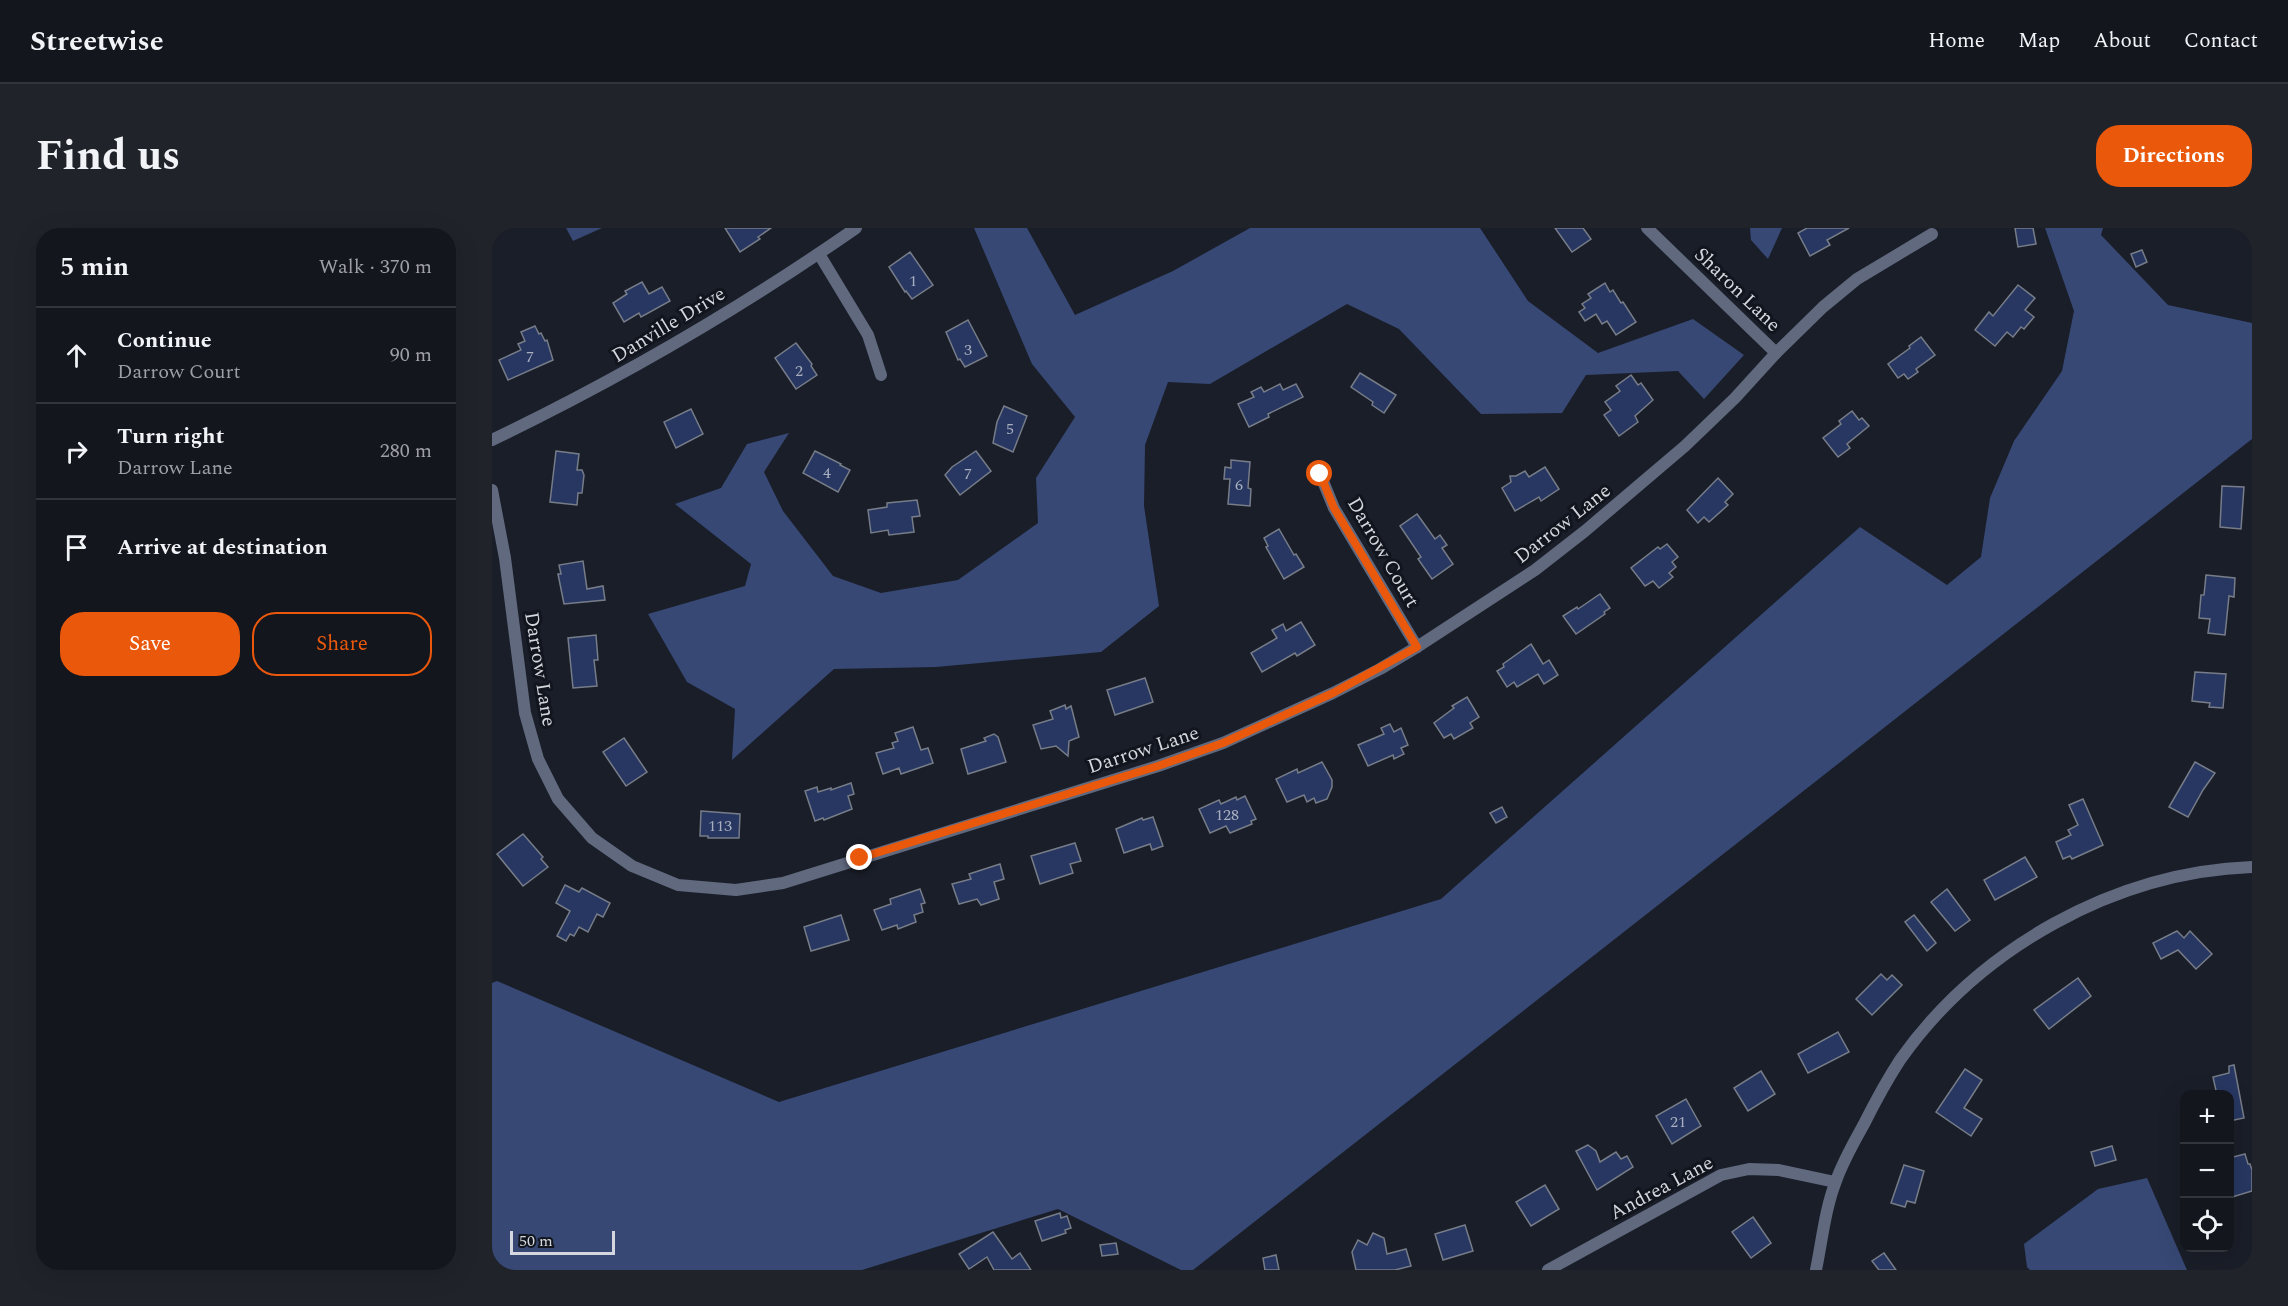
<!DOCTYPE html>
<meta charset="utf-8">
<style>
body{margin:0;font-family:Spectral,serif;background:#21232b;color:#f1f3f6}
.controls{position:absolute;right:18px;bottom:18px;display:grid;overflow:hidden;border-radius:12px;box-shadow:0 6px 24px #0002}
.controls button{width:54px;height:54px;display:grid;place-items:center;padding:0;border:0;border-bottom:2px solid #33353c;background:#14161e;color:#f1f3f6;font:30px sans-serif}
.scale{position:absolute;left:18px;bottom:15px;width:105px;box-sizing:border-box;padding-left:6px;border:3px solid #d4d7dd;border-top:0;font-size:16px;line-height:21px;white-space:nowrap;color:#d4d7dd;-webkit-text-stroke:4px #11151e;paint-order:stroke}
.stop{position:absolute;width:18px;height:18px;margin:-14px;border:4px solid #ea580c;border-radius:50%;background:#fff}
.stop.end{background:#ea580c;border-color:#fff;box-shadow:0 2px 6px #0008}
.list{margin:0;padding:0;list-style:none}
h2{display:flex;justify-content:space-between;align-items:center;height:78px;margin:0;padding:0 24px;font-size:26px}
h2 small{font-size:20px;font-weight:400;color:#9d9fa4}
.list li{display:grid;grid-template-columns:39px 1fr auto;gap:18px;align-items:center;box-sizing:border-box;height:96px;padding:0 24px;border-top:2px solid #33353c}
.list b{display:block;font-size:22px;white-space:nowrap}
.list p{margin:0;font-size:20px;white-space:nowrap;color:#9d9fa4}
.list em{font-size:20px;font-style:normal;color:#9d9fa4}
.actions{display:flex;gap:12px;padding:18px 24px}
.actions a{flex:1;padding:14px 0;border:2px solid #ea580c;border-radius:24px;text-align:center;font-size:21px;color:#ea580c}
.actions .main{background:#ea580c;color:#fff}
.icon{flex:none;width:33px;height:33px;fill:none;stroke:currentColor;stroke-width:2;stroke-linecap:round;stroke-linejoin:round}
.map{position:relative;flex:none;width:1760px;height:1042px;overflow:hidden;border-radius:24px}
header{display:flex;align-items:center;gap:36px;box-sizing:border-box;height:84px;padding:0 30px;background:#14161e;border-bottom:2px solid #33353c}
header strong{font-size:28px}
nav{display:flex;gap:33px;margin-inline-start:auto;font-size:21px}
.intro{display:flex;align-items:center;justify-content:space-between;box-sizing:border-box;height:144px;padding:0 36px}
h1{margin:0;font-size:42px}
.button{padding:15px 27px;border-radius:24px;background:#ea580c;color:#fff;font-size:21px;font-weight:700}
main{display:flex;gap:36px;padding:0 36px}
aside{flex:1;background:#14161e;border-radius:24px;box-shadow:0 6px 24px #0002}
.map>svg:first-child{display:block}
.forest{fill:#374874}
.building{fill:#273761;stroke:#767c88;stroke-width:1.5}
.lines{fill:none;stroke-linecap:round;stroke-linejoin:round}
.minor{stroke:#60697e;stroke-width:12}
.tertiary{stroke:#60697e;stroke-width:12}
.route{stroke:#ea580c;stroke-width:8}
.labels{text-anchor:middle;stroke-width:6;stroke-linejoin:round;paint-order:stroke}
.number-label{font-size:16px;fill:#a9afbe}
.street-label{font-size:20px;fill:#d4d7dd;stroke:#11151e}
</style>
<header>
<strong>Streetwise</strong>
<nav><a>Home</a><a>Map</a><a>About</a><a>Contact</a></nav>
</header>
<div class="intro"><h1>Find us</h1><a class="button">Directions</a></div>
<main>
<aside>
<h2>5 min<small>Walk · 370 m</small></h2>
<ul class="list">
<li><svg class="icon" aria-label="ahead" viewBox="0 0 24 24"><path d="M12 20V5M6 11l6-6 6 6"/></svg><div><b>Continue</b><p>Darrow Court</p></div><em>90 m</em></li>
<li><svg class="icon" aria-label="right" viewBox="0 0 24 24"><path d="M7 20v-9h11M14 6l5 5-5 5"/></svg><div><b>Turn right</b><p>Darrow Lane</p></div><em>280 m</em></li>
<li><svg class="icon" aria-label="arrive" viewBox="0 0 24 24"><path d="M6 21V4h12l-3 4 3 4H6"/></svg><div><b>Arrive at destination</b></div></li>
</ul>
<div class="actions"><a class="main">Save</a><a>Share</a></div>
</aside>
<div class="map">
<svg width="1760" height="1042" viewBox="0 0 1760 1042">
<rect width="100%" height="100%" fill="#1a1e28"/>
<g class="forest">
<path d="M74,0H110L81,13Z"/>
<path d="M482,0H535L583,87L681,43L758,0H988L1036,73L1106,125L1201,91L1252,127L1212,171L1186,143L1094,147L1070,185L989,186L907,101L855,76L718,156L676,154L653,217L652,278L667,378L609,424L444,439L342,441L240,532L243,481L195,454L156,386L253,358L259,336L183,276L229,260L255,216L297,205L272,244L291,283L341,348L389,365L466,352L546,295L544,250L583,189L540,136Z"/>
<path d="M1258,0H1290L1276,31L1259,12Z"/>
<path d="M1553,0H1611L1609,7L1676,77L1760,95V211L701,1042H689L566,981L370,1042H0V755L5,753L287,874L949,671L1368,299L1455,357L1489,329L1498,270L1522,213L1570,143L1582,83Z"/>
<path d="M1655,950L1695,1042H1538L1535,1039L1532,1016L1606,961Z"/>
</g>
<g class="building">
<path d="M233,0H279L266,9L268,11L248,24Z"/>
<path d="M1063,0H1091L1099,11L1080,24Z"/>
<path d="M1315,0H1357L1335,12L1338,17L1318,28L1306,5Z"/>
<path d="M1523,0H1541L1544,16L1526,19Z"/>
<path d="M1650,22L1655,34L1644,39L1639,26Z"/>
<path d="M418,24L441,57L420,71L414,63L413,64L397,39Z"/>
<path d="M150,54L157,66L170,59L178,73L149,89L147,85L132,94L121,75L135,66L133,63Z"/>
<path d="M1113,55L1118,64L1121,62L1129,75L1131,74L1144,94L1124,107L1115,93L1110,96L1104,86L1093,93L1087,84L1093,80L1090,76L1099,70L1096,66Z"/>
<path d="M1526,57L1543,70L1533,82L1542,89L1532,101L1529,99L1521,109L1515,104L1503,118L1483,102L1497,84L1501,88Z"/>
<path d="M476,92L495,128L473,139L468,131L466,132L454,104Z"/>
<path d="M43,98L47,106L49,105L53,113L55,112L61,132L16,152L7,132L29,122L26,116L33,113L29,104Z"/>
<path d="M1429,109L1443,127L1424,141L1426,144L1416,151L1412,146L1406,150L1396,136L1418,120L1417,118Z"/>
<path d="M304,115L320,136L319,138L325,147L304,161L283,130Z"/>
<path d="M868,145L904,167L892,185L880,177L881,174L859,159Z"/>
<path d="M1139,147L1146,157L1149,155L1161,172L1143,188L1146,194L1127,208L1112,187L1119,182L1113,174L1128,163L1124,158Z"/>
<path d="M788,156L791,162L804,156L811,169L776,186L777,189L757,199L746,176L762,169L759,164L769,159L772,164Z"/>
<path d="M512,178L535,188L521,224L501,215L505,194Z"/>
<path d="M199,181L211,206L184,220L172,194Z"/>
<path d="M1360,183L1367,192L1370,190L1377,198L1355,216L1358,220L1346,229L1331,210L1349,196L1347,193Z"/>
<path d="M64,223L87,226L85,242H90L92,247L90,265H86L85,277L58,274Z"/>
<path d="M323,223L349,236L348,237L358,242L346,264L311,245Z"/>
<path d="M484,223L499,243L468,267L453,247L460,239Z"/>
<path d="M739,232L758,234L756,260L759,261L758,278L736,276L738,251H732L733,239L739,240Z"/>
<path d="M1053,239L1067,261L1049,273L1047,269L1023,283L1010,260L1019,254L1018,248H1024L1033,243L1037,249Z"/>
<path d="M1226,250L1241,266L1233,274L1236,277L1217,294L1212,289L1206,295L1195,282Z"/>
<path d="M1730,258L1752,259L1749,301L1728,299Z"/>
<path d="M425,272L428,288L420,289L422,304L397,307L396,302L379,305L376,282L395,279V275Z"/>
<path d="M925,286L943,311L948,307L955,317L950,320L961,336L940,351L926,331L929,329L908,298Z"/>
<path d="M787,301L802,327L804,326L812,339L792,351L774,319L776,318L772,310Z"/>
<path d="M1175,316L1186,329L1180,334L1184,339L1177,345L1181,349L1167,360L1161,353L1153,358L1139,340L1166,319L1168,321Z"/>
<path d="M91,333L95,361L111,358L113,372L72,376L66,346H69L67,337Z"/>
<path d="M1714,347L1743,350L1742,369L1737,368L1733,407L1716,405L1718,391L1707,390L1709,367H1712Z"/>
<path d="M1108,366L1118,380L1112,384L1113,386L1084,406L1071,388L1085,379L1086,381Z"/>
<path d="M809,394L823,417L805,428L803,425L770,444L759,425L785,410L780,402L791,396L794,403Z"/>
<path d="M104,407L106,432H102L105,458L81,460L76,410Z"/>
<path d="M1039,416L1051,436L1057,432L1066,447L1052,456L1046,446L1025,459L1022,454L1015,459L1005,443L1012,439L1011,436Z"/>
<path d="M1703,444L1734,446L1731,480L1717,479L1718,475L1700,473Z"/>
<path d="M653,450L661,474L623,487L615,462Z"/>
<path d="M975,469L987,489L978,495L981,500L962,511L959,506L952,510L942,495L962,480L960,478Z"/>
<path d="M573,477L574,481L579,478L587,509L577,513L576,528L564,518L549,521L541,497L561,491L558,483Z"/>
<path d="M898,496L902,504L909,500L916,517L909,520L912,526L902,531L901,527L876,538L866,517L892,506L889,500Z"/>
<path d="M421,499L429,522L436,520L441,535L409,546L407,540L391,546L384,525L402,520L400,515L406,513L403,505Z"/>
<path d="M502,506L506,509L514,534L476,546L469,521L494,513L492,510Z"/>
<path d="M132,510L155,544L134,558L111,524Z"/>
<path d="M830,534L840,552V559L835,571L824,575L822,570L815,574L812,567L795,574L784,551L805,541L806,545Z"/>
<path d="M1703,534L1723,545L1711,562L1696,589L1677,579Z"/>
<path d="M359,555L362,566L356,568L360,581L332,592L331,590L323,593L313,563L325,559L326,564L339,560V562Z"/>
<path d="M753,568L764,591L759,593L760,596L738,605L734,598L718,605L707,581L727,572L729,576L744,569L745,572Z"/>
<path d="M1591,571L1611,617L1580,631L1578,628L1571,631L1564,614L1579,607L1576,602L1586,597L1577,577Z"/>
<path d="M1010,579L1015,589L1004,595L998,585Z"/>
<path d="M209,583L248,586L247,610H216V608H208Z"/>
<path d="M661,589L671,618L660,622L658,616L632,625L624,601L650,590L651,592Z"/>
<path d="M31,606L51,629L49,631L56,639L31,658L5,626Z"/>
<path d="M583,615L589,633L578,636L581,645L548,656L539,628Z"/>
<path d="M1533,629L1545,649L1503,672L1492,652Z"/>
<path d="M508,636L512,651L502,654L507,671L489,677L485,671L467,676L460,656L479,651L477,646Z"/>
<path d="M73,657L87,664L90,660L118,675L111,689L105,686L96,704L87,699L82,708L78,706L74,713L65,708L78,683L64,675Z"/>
<path d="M428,661L433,675L429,676L431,684L422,687L424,694L406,701L405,697L390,702L382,682L399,676L398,671Z"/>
<path d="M1455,661L1478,692L1463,703L1439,674Z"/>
<path d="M349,687L357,712L319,723L312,699Z"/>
<path d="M1422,687L1444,715L1435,723L1413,694Z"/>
<path d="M1685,703L1692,710L1698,703L1720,726L1704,741L1686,722L1669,731L1661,715Z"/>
<path d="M1389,746L1395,752L1400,747L1410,757L1380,787L1364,771Z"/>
<path d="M1586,750L1599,768L1557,801L1542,782Z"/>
<path d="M1346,804L1357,824L1316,845L1306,826Z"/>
<path d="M1742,837L1752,890L1737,893V867H1725L1721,849L1737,845V838Z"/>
<path d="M1473,841L1490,852L1472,880L1490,891L1479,908L1444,884Z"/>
<path d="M1269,843L1283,866L1256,883L1242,860Z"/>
<path d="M1194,871L1209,898L1180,916L1164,888Z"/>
<path d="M1096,917L1104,923L1108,934L1124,924L1129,931L1135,928L1141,939L1105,962L1084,923Z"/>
<path d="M1620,918L1624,932L1603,938L1599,924Z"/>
<path d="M1753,926L1756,936H1758L1760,942V963L1740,969L1737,961V930Z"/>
<path d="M1412,937L1432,943L1423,975L1415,973L1413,979L1399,975Z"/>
<path d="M1053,957L1067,981L1039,998L1024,974Z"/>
<path d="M568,985L569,990L575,988L579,1000L573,1002L574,1005L550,1013L543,993Z"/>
<path d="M1261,989L1279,1015L1259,1030L1240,1004Z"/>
<path d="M973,997L981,1023L951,1032L943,1006Z"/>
<path d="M501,1004L520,1031L528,1025L539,1042H502L495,1029L477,1041L467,1026Z"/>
<path d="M881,1005L892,1010L895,1026L914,1021L919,1038L903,1042H864L860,1024L866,1012L875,1017Z"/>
<path d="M624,1015L626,1026L610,1028L608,1017Z"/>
<path d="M1392,1025L1404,1042H1387L1380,1033Z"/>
<path d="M784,1027L787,1042H773L771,1030Z"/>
</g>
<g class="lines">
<g class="minor">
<path d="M1155,0L1284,125"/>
<path d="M327,26L376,107L389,147"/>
<path d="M0,212C127,151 249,80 364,0"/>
<path d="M828,246L842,280L925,419"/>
<path d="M0,262L13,330L33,485L46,531L66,571L100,610L140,638L186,657L244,662L291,655L666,538L731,515L841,465L888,441L925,419L1043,342L1093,303L1193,218L1243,170L1284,125L1331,79L1365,51L1440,6"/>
<path d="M1056,1042L1229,947L1257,941L1287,942L1343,954"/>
</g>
<path class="tertiary" d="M1324,1042C1330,1013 1333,981 1344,953C1351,933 1362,914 1372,896C1383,874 1395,852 1408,832C1487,720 1623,644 1760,639"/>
</g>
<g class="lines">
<path class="route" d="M368,630L666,538L731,515L841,465L925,419L842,280L828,246"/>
</g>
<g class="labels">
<g class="number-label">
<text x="421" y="58">1</text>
<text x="476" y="127">3</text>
<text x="38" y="134">7</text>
<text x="307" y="148">2</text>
<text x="518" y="206">5</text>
<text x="335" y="250">4</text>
<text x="476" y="251">7</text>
<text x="747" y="262">6</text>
<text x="735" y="592">128</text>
<text x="228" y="603">113</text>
<text x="1186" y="899">21</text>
</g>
<g class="street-label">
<text transform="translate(1246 61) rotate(44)" y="7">Sharon Lane</text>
<text transform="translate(176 96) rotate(-31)" y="7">Danville Drive</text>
<text transform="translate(1070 295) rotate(-38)" y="7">Darrow Lane</text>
<text transform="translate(892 324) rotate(60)" y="7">Darrow Court</text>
<text transform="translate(49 441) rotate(81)" y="7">Darrow Lane</text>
<text transform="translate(651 521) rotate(-18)" y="7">Darrow Lane</text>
<text transform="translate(1169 959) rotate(-28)" y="7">Andrea Lane</text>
</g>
</g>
</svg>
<div class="controls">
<button>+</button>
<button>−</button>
<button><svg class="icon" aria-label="locate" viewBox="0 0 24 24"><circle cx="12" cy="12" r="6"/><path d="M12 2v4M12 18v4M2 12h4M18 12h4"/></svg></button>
</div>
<div class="scale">50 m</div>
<div class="stop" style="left:828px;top:246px"></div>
<div class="stop end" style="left:368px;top:630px"></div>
</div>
</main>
